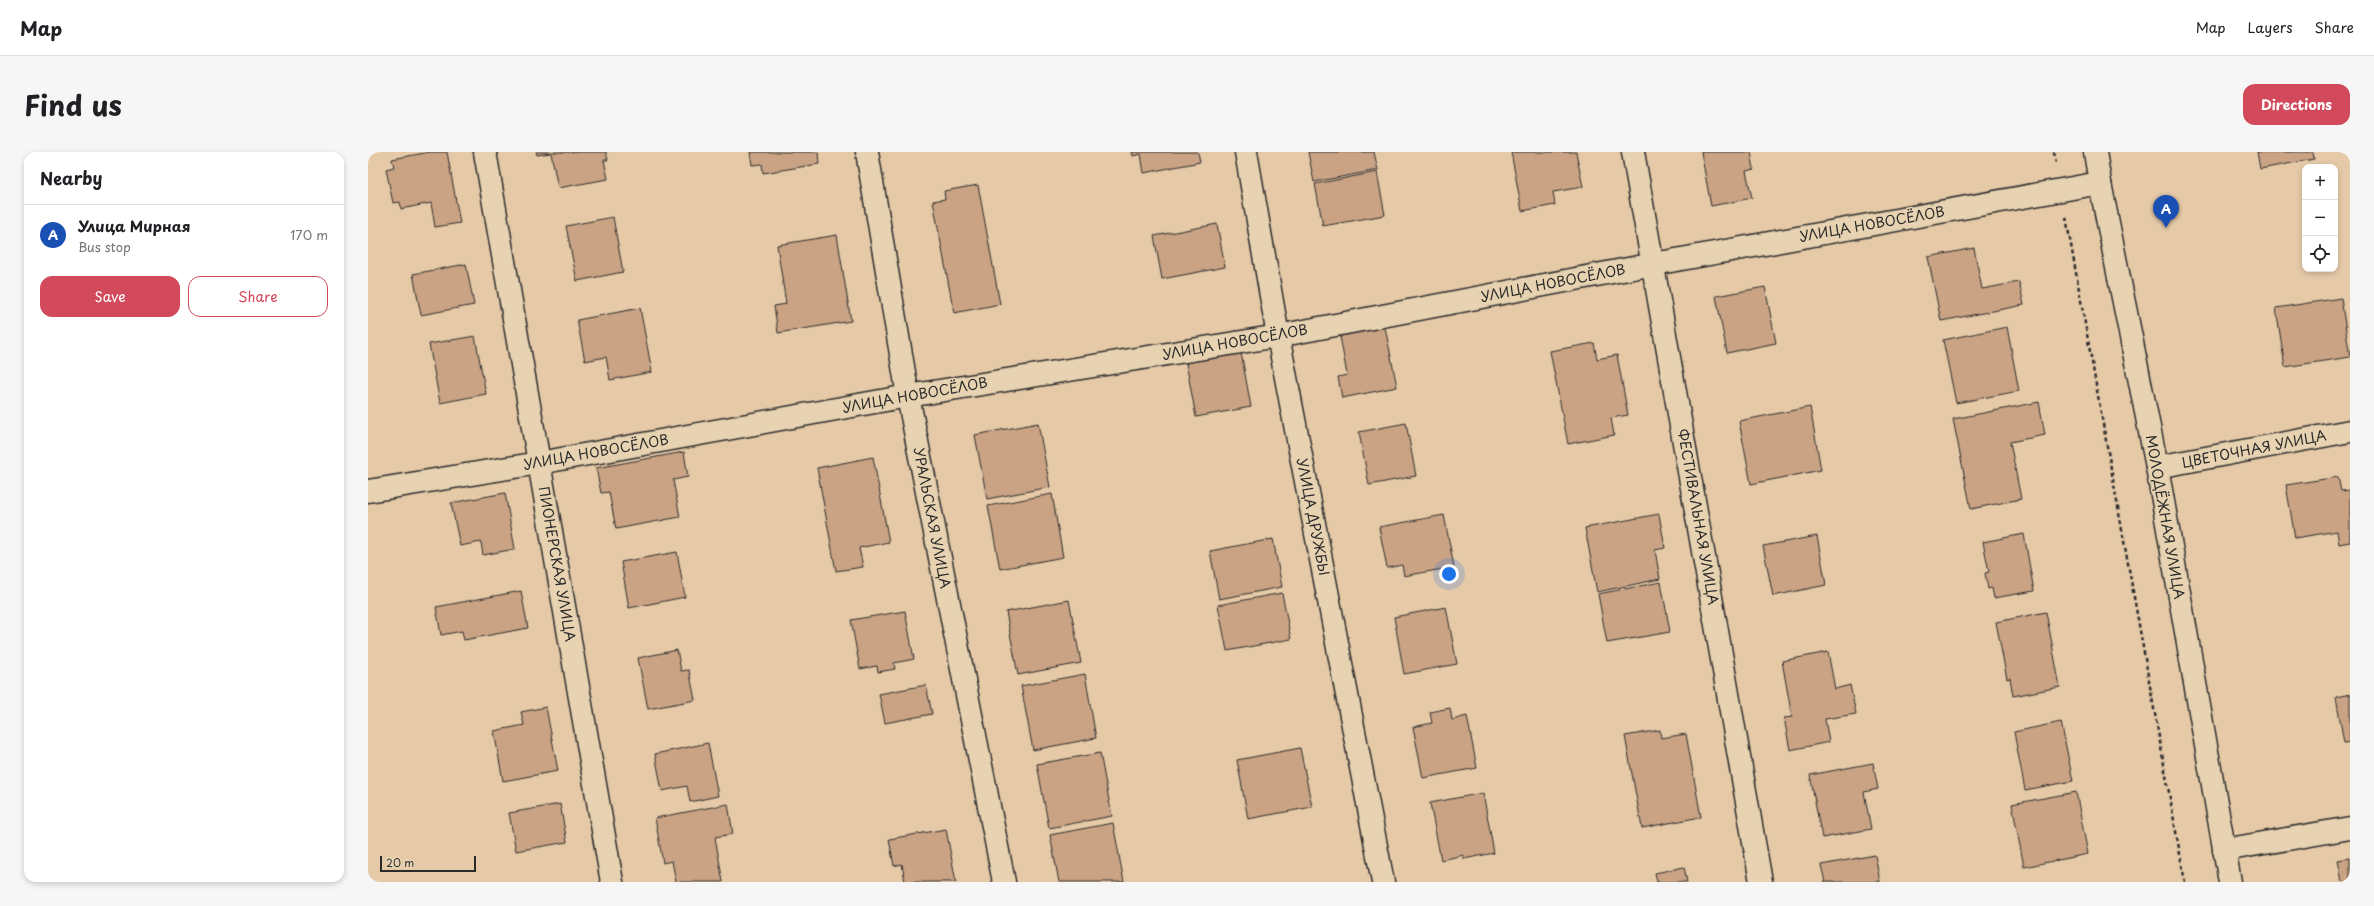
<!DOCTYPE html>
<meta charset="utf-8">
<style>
body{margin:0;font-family:"Playpen Sans",sans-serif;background:#f6f6f6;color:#202124}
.controls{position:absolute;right:12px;top:12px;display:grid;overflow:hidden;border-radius:8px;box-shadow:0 2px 6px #0003}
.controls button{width:36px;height:36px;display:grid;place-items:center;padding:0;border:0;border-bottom:1px solid #e0e0e0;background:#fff;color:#202124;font:20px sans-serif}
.scale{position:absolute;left:12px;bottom:10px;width:96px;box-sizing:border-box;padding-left:4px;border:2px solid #2b2b2b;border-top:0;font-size:11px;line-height:14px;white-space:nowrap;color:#2b2b2b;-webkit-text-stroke:3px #e7d3b1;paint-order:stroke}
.you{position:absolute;left:1081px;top:422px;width:14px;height:14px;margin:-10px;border:3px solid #fff;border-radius:50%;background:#1a73e8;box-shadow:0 0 0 6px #1a73e833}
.badge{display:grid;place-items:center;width:26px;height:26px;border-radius:50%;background:#d1495b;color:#fff;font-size:13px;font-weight:700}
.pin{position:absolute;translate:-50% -33px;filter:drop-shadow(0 1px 2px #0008)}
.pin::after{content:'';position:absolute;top:21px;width:14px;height:12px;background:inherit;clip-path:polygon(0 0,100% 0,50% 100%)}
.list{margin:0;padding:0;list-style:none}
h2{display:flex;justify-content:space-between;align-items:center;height:52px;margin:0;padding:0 16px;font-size:17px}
h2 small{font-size:13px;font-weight:400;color:#757577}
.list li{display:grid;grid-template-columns:26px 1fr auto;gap:12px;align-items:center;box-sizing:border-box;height:60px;padding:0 16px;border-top:1px solid #e0e0e0}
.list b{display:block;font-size:15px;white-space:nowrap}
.list p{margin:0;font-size:13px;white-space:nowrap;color:#757577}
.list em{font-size:13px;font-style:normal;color:#757577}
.actions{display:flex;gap:8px;padding:12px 16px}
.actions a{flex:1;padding:9px 0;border:1px solid #d1495b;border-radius:12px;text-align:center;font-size:14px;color:#d1495b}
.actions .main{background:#d1495b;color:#fff}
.icon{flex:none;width:22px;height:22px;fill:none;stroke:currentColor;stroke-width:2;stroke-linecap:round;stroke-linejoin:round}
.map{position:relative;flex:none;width:1982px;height:730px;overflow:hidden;border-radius:12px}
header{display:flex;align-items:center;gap:24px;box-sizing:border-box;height:56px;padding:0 20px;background:#fff;border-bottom:1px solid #e0e0e0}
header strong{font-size:19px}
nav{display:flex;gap:22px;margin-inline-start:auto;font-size:14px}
.intro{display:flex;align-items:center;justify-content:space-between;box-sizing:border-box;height:96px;padding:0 24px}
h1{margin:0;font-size:28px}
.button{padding:10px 18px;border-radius:12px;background:#d1495b;color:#fff;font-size:14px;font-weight:700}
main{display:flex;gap:24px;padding:0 24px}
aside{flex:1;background:#fff;border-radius:12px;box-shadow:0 2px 6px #0003}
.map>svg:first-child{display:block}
.building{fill:#caa385;stroke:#2b2b2b}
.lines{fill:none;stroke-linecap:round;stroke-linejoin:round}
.minor-casing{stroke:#2b2b2b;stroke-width:25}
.tertiary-casing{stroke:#2b2b2b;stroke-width:25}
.path{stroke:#2b2b2b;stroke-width:2.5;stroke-dasharray:4 3;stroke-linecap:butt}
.minor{stroke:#e7d3b1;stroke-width:22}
.tertiary{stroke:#e7d3b1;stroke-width:22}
.labels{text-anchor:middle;stroke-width:3;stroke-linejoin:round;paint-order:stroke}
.street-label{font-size:14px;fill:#2b2b2b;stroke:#e7d3b1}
</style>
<header>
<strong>Map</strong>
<nav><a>Map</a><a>Layers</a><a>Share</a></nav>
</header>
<div class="intro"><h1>Find us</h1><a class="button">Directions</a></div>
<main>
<aside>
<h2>Nearby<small></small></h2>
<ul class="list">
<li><span class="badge" style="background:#1a4fb4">A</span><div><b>Улица Мирная</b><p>Bus stop</p></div><em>170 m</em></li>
</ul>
<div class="actions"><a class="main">Save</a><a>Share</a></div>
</aside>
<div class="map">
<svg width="1982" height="730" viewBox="0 0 1982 730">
<rect width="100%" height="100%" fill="#e6caa8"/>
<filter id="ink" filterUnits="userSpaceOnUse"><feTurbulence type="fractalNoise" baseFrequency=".025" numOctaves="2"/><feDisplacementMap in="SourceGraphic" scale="8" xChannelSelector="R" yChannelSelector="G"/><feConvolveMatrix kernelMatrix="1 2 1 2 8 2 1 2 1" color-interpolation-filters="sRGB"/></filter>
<g filter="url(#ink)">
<g class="building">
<path d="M62,0H79L92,71L67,75L63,51L33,57L32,50L25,51L18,17L26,15L24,7Z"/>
<path d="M168,0H238L240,8H236L240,27L190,36L183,1L169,3Z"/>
<path d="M382,0H450L451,12L395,21L394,12L384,13Z"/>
<path d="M764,0H830L832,10L776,21L773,2L765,4Z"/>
<path d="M940,0H1006L1010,18L946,30Z"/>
<path d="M1143,0H1208L1215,35L1185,40L1187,53L1154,59Z"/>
<path d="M1333,0H1383L1386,17L1378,19L1384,46L1343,54Z"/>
<path d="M1889,0H1945L1946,7L1892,17Z"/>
<path d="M1009,20L1017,63L955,74L947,32Z"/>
<path d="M610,33L632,152L586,161L565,49L577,47L576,39Z"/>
<path d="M245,65L255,120L209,129L198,74Z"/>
<path d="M849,72L857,115L794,127L786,84Z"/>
<path d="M469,83L483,169L410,181L406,154L418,152L409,93Z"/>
<path d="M1606,96L1614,137L1651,130L1656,153L1573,169L1560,105Z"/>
<path d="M98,112L106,153L53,163L45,122Z"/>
<path d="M1397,135L1408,191L1359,201L1348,144Z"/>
<path d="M1973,146L1982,205L1917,215L1908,156Z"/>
<path d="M272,156L284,220L242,228L238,205L217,209L209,168Z"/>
<path d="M1017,175L1029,235L974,246L970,225L979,223L972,184Z"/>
<path d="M1639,175L1651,239L1588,251L1575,188Z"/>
<path d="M107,184L118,242L72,251L61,192Z"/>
<path d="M1226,191L1229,207L1249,203L1260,263L1243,266L1246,283L1200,292L1182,199Z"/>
<path d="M873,200L883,255L828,265L818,211Z"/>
<path d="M1671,250L1677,283L1642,290L1653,347L1603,357L1585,267Z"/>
<path d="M1442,255L1453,318L1383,332L1371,269Z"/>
<path d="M670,271L682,335L619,347L607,283Z"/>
<path d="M1038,271L1048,324L1001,333L991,280Z"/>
<path d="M316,300L320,325L305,328L312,365L248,377L241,340L233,341L228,316Z"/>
<path d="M505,305L521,390L491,396L495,415L468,419L449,316Z"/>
<path d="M1970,325L1973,339L1982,338V390L1971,392L1969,379L1927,386L1918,333Z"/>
<path d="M137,341L147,397L115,403L113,390L92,394L83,351Z"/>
<path d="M684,342L695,405L632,417L620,354Z"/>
<path d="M1291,362L1297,396L1287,398L1292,427L1229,440L1217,376Z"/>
<path d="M1076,363L1086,415L1036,424L1034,413L1019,416L1011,375Z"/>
<path d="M1656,382L1666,439L1626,446L1624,436L1620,437L1617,421L1621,420L1615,390Z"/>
<path d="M1449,384L1458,433L1405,444L1395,394Z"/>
<path d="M905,387L914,435L851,447L842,399Z"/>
<path d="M309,400L317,445L261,456L253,410Z"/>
<path d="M1293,430L1302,480L1239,491L1230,442Z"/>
<path d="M153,439L160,476L96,488L94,479L73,483L68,455Z"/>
<path d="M914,441L923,487L859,499L850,453Z"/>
<path d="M701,448L713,511L650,523L638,460Z"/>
<path d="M1078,455L1089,512L1036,522L1026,465Z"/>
<path d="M537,459L546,507L526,511L527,517L510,520L509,514L492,517L483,468Z"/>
<path d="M1678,460L1692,535L1645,544L1642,526L1639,527L1628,470Z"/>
<path d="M309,498L313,519L321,518L327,548L280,557L270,506Z"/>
<path d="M1460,500L1467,537L1482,533L1488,562L1457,567L1461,590L1422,598L1416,566L1424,565L1414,509Z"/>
<path d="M717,522L728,586L665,598L653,534Z"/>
<path d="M558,533L564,562L517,571L511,542Z"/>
<path d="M1982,542V590L1976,591L1968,545Z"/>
<path d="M178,555L190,619L135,629L126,579L156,573L153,560Z"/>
<path d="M1082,556L1084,568L1099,564L1109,616L1055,626L1045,575L1064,571L1062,560Z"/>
<path d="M1693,570L1705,629L1657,638L1646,580Z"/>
<path d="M1292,578L1293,586L1318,582L1333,665L1274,676L1257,584Z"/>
<path d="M340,591L350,644L322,650L319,634L294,639L287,602Z"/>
<path d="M932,596L944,655L880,667L869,608Z"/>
<path d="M732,601L744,664L681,676L669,612Z"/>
<path d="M1505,611L1510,637L1496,640L1503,677L1454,686L1442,623Z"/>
<path d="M1708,640L1720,702L1656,715L1644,652Z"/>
<path d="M1115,641L1126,701L1096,707V703L1073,708L1062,651Z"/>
<path d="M192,652L199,690L148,699L141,661Z"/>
<path d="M360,652L365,682L347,685L355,730H308L304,709L295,711L287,666Z"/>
<path d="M745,671L756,730H691L682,683Z"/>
<path d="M578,677L588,730H537L534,712L526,714L521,687Z"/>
<path d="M1507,703L1512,730H1457L1453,713Z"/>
<path d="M1982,706V730H1974L1970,708Z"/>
<path d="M1316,715L1319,730H1289L1287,721Z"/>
</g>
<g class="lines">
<g class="minor-casing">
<g id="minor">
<path d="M117,0L244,730"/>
<path d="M499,0L540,244L636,730"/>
<path d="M878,0L910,184L1015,730"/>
<path d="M1265,0L1393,730"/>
<path d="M1789,315L1982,279"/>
<path d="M0,339L171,311L540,244L910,184L1286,112L1732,31"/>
<path d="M1856,698L1982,676"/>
</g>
</g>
<g class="tertiary-casing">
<path id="tertiary" d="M1727,0L1732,31L1789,315L1862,730"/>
</g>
<g class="path">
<path d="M1686,0L1688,11"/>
<path d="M1698,65L1817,730"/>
</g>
<use href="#minor" class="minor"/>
<use href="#tertiary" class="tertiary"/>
</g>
</g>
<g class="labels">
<g class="street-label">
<text transform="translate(1504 72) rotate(-10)" y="5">УЛИЦА НОВОСЁЛОВ</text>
<text transform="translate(1185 131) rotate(-11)" y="5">УЛИЦА НОВОСЁЛОВ</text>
<text transform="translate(867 190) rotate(-10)" y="5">УЛИЦА НОВОСЁЛОВ</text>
<text transform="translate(547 243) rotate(-10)" y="5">УЛИЦА НОВОСЁЛОВ</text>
<text transform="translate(1886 297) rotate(-11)" y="5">ЦВЕТОЧНАЯ УЛИЦА</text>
<text transform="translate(228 300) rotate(-10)" y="5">УЛИЦА НОВОСЁЛОВ</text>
<text transform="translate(945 365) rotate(79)" y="5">УЛИЦА ДРУЖБЫ</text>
<text transform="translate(1330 365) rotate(80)" y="5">ФЕСТИВАЛЬНАЯ УЛИЦА</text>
<text transform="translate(1797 365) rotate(80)" y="5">МОЛОДЁЖНАЯ УЛИЦА</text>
<text transform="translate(564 366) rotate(79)" y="5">УРАЛЬСКАЯ УЛИЦА</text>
<text transform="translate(189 412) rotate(80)" y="5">ПИОНЕРСКАЯ УЛИЦА</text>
</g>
</g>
</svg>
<div class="controls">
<button>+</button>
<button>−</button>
<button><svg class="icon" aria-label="locate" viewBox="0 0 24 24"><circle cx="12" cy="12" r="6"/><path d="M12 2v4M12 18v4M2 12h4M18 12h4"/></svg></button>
</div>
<div class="scale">20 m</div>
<div class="you"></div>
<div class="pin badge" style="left:1798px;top:76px;background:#1a4fb4">A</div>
</div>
</main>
